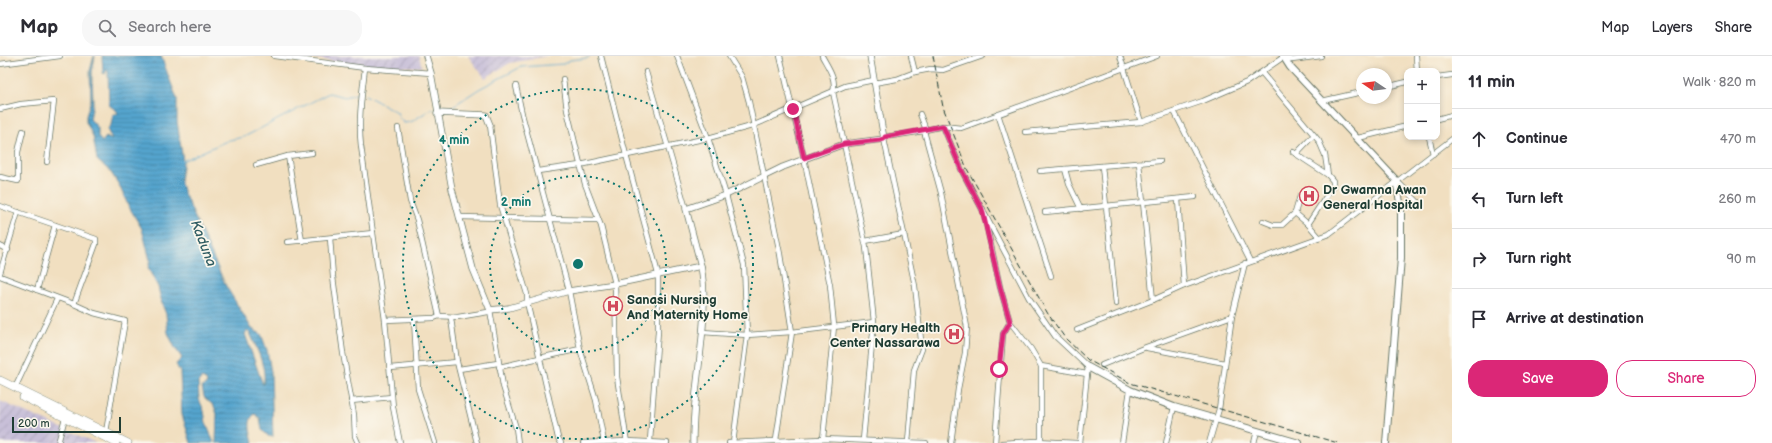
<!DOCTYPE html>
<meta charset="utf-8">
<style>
body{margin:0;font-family:"Balsamiq Sans",sans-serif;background:#f7f7f7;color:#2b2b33}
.controls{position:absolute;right:12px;top:12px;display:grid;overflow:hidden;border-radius:8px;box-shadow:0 2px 6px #0003}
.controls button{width:36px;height:36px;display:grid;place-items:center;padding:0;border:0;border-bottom:1px solid #e1e1e2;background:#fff;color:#2b2b33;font:20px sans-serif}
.compass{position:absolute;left:1356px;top:12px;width:36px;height:36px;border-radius:50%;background:#fff;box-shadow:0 2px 6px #0003;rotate:283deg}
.scale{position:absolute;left:12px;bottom:10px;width:109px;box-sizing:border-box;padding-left:4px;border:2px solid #1f3d34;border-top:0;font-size:11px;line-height:14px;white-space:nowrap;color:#1f3d34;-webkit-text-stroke:3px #fbf7ec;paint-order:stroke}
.stop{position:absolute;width:12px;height:12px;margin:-9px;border:3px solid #db2777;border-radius:50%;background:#fff}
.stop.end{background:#db2777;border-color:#fff;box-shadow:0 1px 4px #0008}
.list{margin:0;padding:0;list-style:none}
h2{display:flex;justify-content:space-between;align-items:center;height:52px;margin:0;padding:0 16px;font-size:17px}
h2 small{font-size:13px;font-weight:400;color:#7c7c81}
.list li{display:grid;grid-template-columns:26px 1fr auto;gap:12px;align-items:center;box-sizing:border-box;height:60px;padding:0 16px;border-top:1px solid #e1e1e2}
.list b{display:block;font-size:15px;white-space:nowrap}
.list em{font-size:13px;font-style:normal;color:#7c7c81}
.actions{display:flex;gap:8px;padding:12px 16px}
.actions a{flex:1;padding:9px 0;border:1px solid #db2777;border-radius:16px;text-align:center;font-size:14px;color:#db2777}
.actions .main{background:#db2777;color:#fff}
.icon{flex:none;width:22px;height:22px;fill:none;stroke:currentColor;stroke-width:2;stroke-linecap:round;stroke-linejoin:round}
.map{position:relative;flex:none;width:1452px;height:387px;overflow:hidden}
header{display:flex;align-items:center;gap:24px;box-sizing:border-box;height:56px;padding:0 20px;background:#fff;border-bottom:1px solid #e1e1e2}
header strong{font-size:19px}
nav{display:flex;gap:22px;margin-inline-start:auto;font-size:14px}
.search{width:280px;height:36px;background:#f7f7f7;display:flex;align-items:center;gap:10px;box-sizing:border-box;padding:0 14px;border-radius:16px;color:#7c7c81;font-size:15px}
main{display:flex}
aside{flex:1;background:#fff}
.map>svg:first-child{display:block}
.industrial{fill:url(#industrial-furrows)}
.water{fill:url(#water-rules);stroke:#3a7081;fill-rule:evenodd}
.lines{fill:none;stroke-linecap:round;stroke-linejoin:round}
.stream{stroke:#54a4ce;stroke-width:1}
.minor-casing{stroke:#687665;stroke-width:6}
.tertiary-casing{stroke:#687665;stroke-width:7}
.secondary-casing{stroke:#687665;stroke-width:8}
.trunk-casing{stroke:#687665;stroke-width:8}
.minor{stroke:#fff;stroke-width:4.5}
.tertiary{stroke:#fff;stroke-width:5.5}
.secondary{stroke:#fff;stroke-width:6}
.trunk{stroke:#fff;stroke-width:7}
.rail{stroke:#1f3d34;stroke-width:1;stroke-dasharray:6 3;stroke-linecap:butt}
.route{stroke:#db2777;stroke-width:5}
.ring{fill:none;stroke:#0f766e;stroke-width:2;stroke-dasharray:2 4}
.labels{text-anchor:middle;stroke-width:3.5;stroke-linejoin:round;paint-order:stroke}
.poi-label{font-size:13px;font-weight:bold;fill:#1f3d34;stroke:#fbf7ec;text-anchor:start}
.water-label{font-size:14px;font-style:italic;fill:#2f5c62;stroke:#fbf7ec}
.centre{fill:#0f766e;stroke:#fbf7ec;stroke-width:2}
.ring-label{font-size:12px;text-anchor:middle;font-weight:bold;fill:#0f766e;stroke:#fbf7ec;stroke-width:3.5;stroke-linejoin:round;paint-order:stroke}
</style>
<header>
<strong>Map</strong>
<div class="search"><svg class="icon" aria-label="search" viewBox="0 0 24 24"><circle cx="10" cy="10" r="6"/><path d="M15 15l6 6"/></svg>Search here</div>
<nav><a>Map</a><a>Layers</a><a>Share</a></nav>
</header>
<main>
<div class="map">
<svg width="1452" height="387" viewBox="0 0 1452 387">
<defs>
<pattern id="industrial-furrows" width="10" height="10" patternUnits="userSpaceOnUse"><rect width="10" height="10" fill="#c8bfd8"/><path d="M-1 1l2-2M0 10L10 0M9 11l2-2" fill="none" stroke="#a29cb0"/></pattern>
<pattern id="water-rules" width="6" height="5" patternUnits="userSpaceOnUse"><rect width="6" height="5" fill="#54a4ce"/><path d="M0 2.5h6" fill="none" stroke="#4587a8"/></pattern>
</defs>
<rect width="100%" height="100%" fill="#fbf7ec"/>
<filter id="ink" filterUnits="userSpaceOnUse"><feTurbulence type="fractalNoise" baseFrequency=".025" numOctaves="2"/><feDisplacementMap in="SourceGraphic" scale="8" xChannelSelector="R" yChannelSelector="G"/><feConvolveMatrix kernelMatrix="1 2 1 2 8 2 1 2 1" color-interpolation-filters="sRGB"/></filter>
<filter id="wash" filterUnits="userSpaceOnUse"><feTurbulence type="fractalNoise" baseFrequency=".012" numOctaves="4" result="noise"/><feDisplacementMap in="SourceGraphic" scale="16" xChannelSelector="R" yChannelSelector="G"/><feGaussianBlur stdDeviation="0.9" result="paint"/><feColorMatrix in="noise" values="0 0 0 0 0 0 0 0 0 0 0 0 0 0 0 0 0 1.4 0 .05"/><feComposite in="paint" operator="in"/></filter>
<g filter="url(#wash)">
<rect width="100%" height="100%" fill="#f1dfc0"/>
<g class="industrial">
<path d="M307,0H419L422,11L361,10L306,1Z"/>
<path d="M468,0H548L510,7L485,22Z"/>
<path d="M0,345L96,387H0Z"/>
</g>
<path class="water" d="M94,0H95L92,16L93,47L90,63L98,72V81L102,86L106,81L112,84L107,73L111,69L113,58H117L118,56L109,49L108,15L106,14L105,18L103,17L102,0H161L177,43V65L183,105L180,124L183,135L226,230L252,273L261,278L267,294L271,316L273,381L268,380L262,374L260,362L255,358C246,364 251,378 253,387H216L217,358L214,350L204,341L202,331L206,329L207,325L202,322L198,326L199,343L204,355L206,367L214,387H191L182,359L180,316L176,308L182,302L175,292L168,277L166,258L162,248L158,231L148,212L150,204L142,173L128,149L119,129L110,115L97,104L93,80L86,66V60L91,43L90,15ZM247,275L250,277C256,291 268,314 263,329L245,278Z"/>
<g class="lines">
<g class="stream">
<path d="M365,39L397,56L399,62L404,67L411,66L431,53H435"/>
<path d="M440,53L447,54L479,33L521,11L563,8L570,4L588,2L590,0"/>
<path d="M182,105L229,84L244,81L329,37L345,41L360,37"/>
</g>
</g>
</g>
<g filter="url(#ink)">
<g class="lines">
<g class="minor-casing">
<g id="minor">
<path d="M274,0L365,12"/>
<path d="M601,0L626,99L658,218V275L650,385"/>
<path d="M677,0L708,82L726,139L744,209L747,279L733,387"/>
<path d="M729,0L742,21L749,46L780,198L792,276L776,384"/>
<path d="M780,0L804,102L830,229L834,270L823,383"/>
<path d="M822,0C828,11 837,23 833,36L866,191L874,266L863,384"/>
<path d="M911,0L915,16L931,13L943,14L983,0"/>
<path d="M1120,0L1141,66"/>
<path d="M1416,0L1417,15"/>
<path d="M1283,1L1292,4L1321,0"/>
<path d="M0,8L60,0"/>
<path d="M646,16L686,153"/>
<path d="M1262,17L1319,85L1325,99L1328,119"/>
<path d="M1437,21L1452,19"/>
<path d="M563,23L567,54L585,128L601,170L615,228L617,321L627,387"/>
<path d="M874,27L897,23L915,16"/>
<path d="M516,30L522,58L569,235L580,293L596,344L604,386"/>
<path d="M1386,31L1407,26"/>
<path d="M1322,45L1362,36"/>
<path d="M0,53L21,48L54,45L47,106"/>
<path d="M1174,55L1250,205"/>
<path d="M920,58L926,74"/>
<path d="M998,58L1051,220"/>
<path d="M1437,63L1452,59"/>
<path d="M490,69L500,149L527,238V246L558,382L561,387"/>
<path d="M943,70L961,72L1157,0"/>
<path d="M398,72L410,145L417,164L439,260"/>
<path d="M921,75L943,70L962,115L1029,242L1055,280L1088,311L1087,318L1041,310L1031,293L1010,266L1000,231L983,153"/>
<path d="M1025,76L1141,66L1203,45L1247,26L1285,0"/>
<path d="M885,81L924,75L941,137L967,271L965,297L958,333L951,387"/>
<path d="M1429,81L1433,98"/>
<path d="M1358,82L1407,70"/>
<path d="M884,83L915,230L922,293L914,314L908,386"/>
<path d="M1293,96L1328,119L1333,125V130L1308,168"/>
<path d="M1296,98L1313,80"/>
<path d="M288,100L302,185"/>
<path d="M1139,107L1153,244"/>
<path d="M256,109L288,100L312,97"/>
<path d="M1102,110L1116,248"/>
<path d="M1065,113L1069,128L1081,153"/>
<path d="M538,115L580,109L708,82L752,70L845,30L874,24"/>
<path d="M1040,115L1160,105"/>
<path d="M0,121L18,125V96L23,75"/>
<path d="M1396,124L1421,149"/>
<path d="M1300,140L1295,157L1308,168L1319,181"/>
<path d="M1178,143L1184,230"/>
<path d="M0,150L96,183V188L74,248L0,220"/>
<path d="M1045,156L1195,141"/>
<path d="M459,161L598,164"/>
<path d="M1263,165L1273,169H1282L1295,157"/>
<path d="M330,182L333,221L343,297L354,359L355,380L358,387"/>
<path d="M865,185L904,178"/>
<path d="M287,186L373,177"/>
<path d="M0,190L8,194"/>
<path d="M0,217L18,156"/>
<path d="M37,234L55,169"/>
<path d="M74,248L94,257L125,265L106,376"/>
<path d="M490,254L503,330L516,372L518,387"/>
<path d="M451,262L457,306L477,387"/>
<path d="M414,263L418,333L435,387"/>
<path d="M385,264L434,262L439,260L458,261L488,256"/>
<path d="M1077,274L1153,244L1184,230L1329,178L1452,83"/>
<path d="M702,276L747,279L792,276L874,266"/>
<path d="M1147,292L1225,307"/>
<path d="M1102,309L1146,291L1232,260"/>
<path d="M1041,310V386"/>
<path d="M499,311L580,293"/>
<path d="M390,312L457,306"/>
<path d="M459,313L498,307"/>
<path d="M15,332L57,243"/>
<path d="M351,345L392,341"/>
<path d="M58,387L65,362"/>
<path d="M400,387L393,351L385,264L361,90C358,64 362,38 365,12L431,17"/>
<path d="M583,387L627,385L667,387"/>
<path d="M729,387L823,383L926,387"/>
<path d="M995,387L1003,278L1010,266"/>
<path d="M1002,387L1036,385L1077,387"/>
<path d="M1080,387L1087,318"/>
<path d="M1122,387L1130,334"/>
<path d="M1166,387L1174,351"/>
<path d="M1209,387L1219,353L1232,260L1245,207"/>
<path d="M1254,387L1257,375"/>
</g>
</g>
<g class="tertiary-casing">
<g id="tertiary">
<path d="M426,0L431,17L452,133L473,213L490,254L509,252L569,235L615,228L701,210C711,266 692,329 693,387"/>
<path d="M437,57L486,59L490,69"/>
<path d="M701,210L686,153L726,139L783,111L844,88L884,83L870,0"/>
</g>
</g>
<g class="secondary-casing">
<g id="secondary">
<path d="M1283,0L1290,11L1396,124L1401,152V202L1386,387"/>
<path d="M1088,311L1130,334L1174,351L1299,387"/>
</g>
</g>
<g class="trunk-casing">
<g id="trunk">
<path d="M0,324L128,387"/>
<path d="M23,341L116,387"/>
</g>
</g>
<use href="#minor" class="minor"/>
<use href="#tertiary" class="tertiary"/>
<use href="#secondary" class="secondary"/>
<use href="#trunk" class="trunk"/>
<path class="rail" d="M933,0L943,51L967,113L1048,258L1065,282L1088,304L1130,327L1338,387"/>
</g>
</g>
<g class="lines" filter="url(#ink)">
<path class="route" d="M793,53L804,102L844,88L880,84L884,83L885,81L943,70L962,115L982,153L1000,231L1010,266L1003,278L999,313"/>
</g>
<g class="ring">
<circle cx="578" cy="208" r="88"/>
<circle cx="578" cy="208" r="175"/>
</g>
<defs>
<g id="hospital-ring" transform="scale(1)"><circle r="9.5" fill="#fbf7ec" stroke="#d1495b" stroke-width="1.5"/><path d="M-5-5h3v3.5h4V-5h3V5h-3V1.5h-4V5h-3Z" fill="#d1495b"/></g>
</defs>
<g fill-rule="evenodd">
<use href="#hospital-ring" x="1309" y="140"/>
<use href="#hospital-ring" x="613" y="250"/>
<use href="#hospital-ring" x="954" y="278"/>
</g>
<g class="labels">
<g class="poi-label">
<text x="1323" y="138">Dr Gwamna Awan<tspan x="1323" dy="15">General Hospital</tspan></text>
<text x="627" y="248">Sanasi Nursing<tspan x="627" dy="15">And Maternity Home</tspan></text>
<text x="940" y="276" text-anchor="end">Primary Health<tspan x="940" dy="15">Center Nassarawa</tspan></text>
</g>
<g class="water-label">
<text transform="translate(204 187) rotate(69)" y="5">Kaduna</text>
</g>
</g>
<circle cx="578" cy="208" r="6" class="centre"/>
<g class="ring-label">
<text x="454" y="88">4 min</text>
<text x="516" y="150">2 min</text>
</g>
</svg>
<div class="controls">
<button>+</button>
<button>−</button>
</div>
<svg class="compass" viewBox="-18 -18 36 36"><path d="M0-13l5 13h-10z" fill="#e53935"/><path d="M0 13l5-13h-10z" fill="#7c7c81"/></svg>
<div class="scale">200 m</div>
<div class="stop" style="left:999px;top:313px"></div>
<div class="stop end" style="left:793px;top:53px"></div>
</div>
<aside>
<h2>11 min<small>Walk · 820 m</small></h2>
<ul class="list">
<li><svg class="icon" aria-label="ahead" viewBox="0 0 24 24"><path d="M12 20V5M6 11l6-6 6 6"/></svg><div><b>Continue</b></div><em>470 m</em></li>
<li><svg class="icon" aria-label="left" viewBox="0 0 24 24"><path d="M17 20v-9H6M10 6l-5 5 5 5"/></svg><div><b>Turn left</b></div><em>260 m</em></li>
<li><svg class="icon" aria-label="right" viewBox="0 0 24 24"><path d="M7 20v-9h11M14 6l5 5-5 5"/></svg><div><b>Turn right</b></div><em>90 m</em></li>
<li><svg class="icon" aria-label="arrive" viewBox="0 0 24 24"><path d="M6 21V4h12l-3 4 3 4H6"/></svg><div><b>Arrive at destination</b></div></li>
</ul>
<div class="actions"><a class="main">Save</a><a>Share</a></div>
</aside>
</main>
